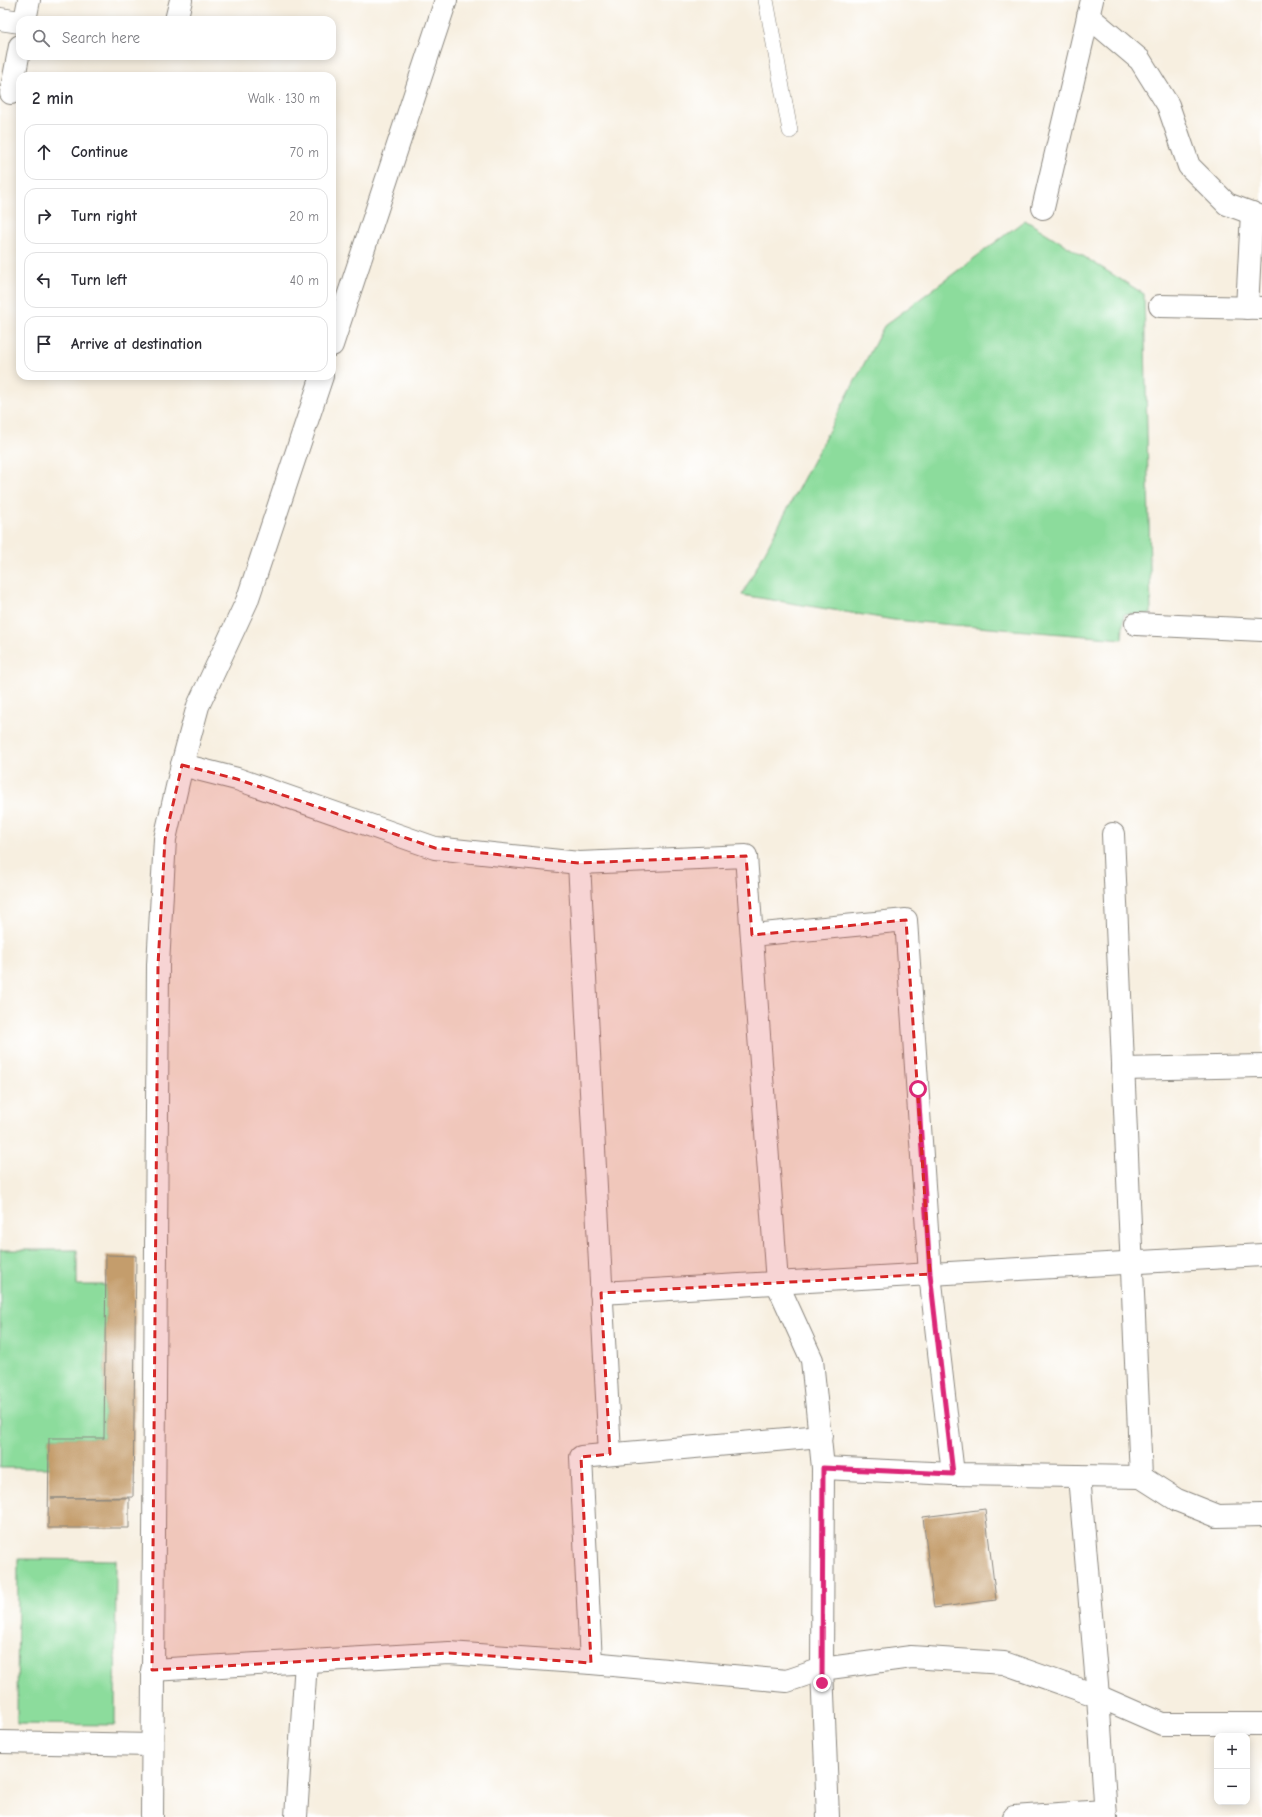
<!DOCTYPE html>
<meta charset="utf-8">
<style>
body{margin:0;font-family:"Comic Neue",sans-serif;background:#f2f2f3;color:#2b2b33}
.controls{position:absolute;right:12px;bottom:12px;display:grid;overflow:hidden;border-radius:8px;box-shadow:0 2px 10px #0003}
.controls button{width:36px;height:36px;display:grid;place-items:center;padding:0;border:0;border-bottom:1px solid #e1e1e2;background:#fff;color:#2b2b33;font:20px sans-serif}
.stop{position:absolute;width:12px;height:12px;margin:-9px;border:3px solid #db2777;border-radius:50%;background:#fff}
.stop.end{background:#db2777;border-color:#fff;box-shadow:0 1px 4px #0008}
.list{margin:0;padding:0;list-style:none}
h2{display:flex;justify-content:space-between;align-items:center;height:52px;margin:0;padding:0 16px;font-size:17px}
h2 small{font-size:13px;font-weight:400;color:#7c7c81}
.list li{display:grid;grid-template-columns:26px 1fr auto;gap:12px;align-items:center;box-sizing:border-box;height:56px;margin:0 8px 8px;padding:0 8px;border:1px solid #e1e1e2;border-radius:12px}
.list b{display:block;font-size:15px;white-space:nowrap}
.list em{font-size:13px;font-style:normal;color:#7c7c81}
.icon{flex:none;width:22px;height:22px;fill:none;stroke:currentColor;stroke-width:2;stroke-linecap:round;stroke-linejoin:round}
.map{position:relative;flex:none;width:1262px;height:1817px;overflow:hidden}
.search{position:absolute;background:#fff;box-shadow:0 2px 10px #0003;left:16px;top:16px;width:320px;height:44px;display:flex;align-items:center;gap:10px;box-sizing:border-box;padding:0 14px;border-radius:12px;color:#7c7c81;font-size:15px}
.panel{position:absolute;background:#fff;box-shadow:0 2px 10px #0003;left:16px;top:72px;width:320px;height:308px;border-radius:12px}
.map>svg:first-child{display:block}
.green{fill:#8cdc9c;stroke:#547c5c}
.building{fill:#c49d6c}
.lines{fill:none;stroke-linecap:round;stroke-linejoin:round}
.lane-casing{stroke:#8a867e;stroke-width:16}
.street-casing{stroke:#8a867e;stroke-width:24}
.lane{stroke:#fff;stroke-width:15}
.street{stroke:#fff;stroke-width:22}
.route{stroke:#db2777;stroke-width:5}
.marked{fill:#d62828;fill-opacity:0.2;stroke:#d62828;stroke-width:3;stroke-dasharray:8 5;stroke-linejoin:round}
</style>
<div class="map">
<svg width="1262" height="1817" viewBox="0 0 1262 1817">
<rect width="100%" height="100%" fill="#fff"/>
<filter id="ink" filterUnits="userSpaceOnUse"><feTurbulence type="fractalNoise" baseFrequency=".025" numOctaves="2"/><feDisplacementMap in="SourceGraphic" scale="8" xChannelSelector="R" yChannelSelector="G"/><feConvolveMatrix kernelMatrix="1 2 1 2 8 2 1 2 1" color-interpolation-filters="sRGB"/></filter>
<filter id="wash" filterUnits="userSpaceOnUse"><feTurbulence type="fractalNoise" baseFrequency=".012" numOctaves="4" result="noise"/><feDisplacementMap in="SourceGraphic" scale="16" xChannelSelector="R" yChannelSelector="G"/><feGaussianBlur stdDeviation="0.9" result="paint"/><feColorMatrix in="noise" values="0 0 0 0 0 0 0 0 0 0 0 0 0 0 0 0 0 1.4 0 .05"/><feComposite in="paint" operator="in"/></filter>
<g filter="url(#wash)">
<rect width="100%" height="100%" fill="#f7efe0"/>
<g class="green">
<path d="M1025,220L1144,294L1151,614H1124L1122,639L894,620L742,595L884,326Z"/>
<path d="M0,1250H77V1285H106L104,1438H49V1468H0Z"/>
<path d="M18,1559L116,1560L115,1725L17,1724Z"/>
</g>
<g id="blocks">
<g class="building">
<path d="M106,1255L136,1256L133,1497L51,1498H129V1528H48L49,1438H104Z"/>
<path d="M985,1509L996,1600L934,1608L923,1517Z"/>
</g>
</g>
</g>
<g filter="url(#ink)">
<use href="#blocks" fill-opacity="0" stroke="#8a867e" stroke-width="1"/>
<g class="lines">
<g class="lane-casing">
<path id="lane" d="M766,0L790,131"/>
</g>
<g class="street-casing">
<g id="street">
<path d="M1088,16L1140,60L1168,105L1189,166L1227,204L1262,217"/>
<path d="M0,19L20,22"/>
<path d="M25,20L29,0"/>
<path d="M176,20L181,0"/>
<path d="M11,93L20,46"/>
<path d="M1043,208L1092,0"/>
<path d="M1160,306L1262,308"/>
<path d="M1247,308L1252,213"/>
<path d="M332,345L446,0"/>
<path d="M1136,624L1262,630"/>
<path d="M182,765L237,779L435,848L579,863L746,856L777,1283L812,1360L823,1468L822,1669L828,1817"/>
<path d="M1113,834L1141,1477"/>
<path d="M579,863L610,1454"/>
<path d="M752,935L906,920L930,1274L953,1474"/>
<path d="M1123,1069L1262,1066"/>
<path d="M601,1293L1262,1255"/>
<path d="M823,1468L953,1474L1141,1477L1177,1500L1217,1516L1262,1515"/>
<path d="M1079,1476L1098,1696L1106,1817"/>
<path d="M591,1663L581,1457L821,1436"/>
<path d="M152,1670L449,1653L591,1663L787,1681L822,1669L911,1657L1004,1663L1098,1696L1162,1724H1262"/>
<path d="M0,1742L152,1745"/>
<path d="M152,1817L158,965L165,839L182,765L198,706L247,601L322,376"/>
<path d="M296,1817L306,1661"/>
<path d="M1014,1817L1104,1811"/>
</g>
</g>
<use href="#lane" class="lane"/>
<use href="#street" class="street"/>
</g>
</g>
<g class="lines" filter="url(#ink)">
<path class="route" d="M822,1683L823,1468L953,1474L930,1274L918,1089"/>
</g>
<path class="marked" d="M182,765L237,779L435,848L579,863L746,856L752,935L906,920L930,1274L601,1293L610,1454L581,1457L591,1663L449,1653L152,1670L158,965L165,839Z"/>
</svg>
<div class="controls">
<button>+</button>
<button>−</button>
</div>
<div class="stop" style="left:918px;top:1089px"></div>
<div class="stop end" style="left:822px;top:1683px"></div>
<div class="search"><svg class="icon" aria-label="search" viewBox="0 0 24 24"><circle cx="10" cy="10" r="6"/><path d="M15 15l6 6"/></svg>Search here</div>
<section class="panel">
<h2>2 min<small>Walk · 130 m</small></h2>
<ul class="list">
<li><svg class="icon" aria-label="ahead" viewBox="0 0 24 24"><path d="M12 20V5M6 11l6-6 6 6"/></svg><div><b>Continue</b></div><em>70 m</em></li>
<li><svg class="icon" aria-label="right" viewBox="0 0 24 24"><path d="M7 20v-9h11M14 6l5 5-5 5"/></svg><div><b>Turn right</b></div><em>20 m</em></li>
<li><svg class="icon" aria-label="left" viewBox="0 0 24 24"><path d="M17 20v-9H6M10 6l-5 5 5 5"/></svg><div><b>Turn left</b></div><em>40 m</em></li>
<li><svg class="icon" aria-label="arrive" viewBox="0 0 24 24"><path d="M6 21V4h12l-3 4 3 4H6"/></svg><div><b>Arrive at destination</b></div></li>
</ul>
</section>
</div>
